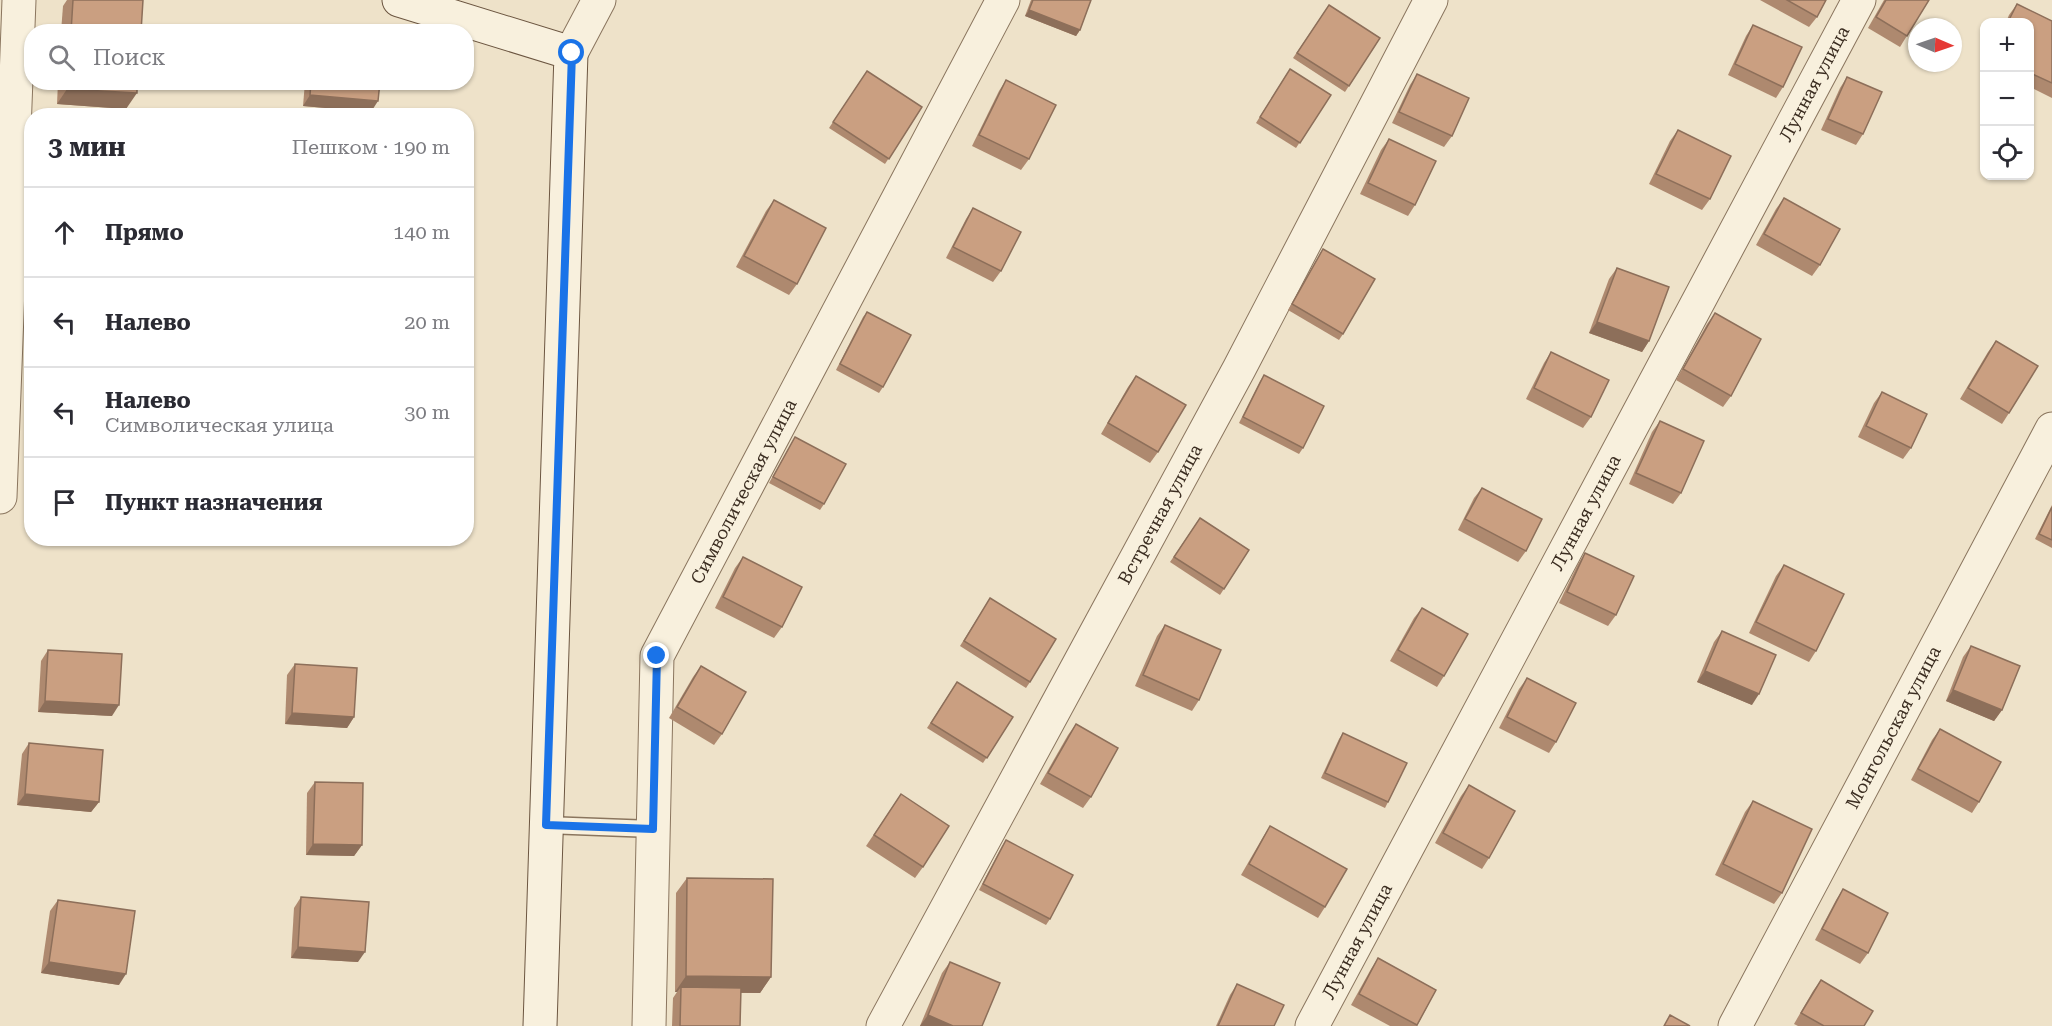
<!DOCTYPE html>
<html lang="ru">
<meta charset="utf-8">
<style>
body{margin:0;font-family:"Roboto Serif",serif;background:#f2f2f3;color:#2b2b33}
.controls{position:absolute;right:18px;top:18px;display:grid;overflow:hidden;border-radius:12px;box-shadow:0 2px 4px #0004}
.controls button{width:54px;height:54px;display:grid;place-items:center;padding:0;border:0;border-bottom:2px solid #e1e1e2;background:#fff;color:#2b2b33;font:30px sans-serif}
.compass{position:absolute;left:1908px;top:18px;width:54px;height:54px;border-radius:50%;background:#fff;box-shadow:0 2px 4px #0004;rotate:92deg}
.stop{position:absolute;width:18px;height:18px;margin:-14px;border:4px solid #1a73e8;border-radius:50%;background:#fff}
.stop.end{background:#1a73e8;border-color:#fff;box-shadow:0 2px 6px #0008}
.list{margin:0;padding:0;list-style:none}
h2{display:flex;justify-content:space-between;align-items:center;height:78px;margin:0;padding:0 24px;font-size:26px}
h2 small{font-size:20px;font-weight:400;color:#7c7c81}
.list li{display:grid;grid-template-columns:39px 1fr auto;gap:18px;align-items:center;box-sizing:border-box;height:90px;padding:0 24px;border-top:2px solid #e1e1e2}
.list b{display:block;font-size:22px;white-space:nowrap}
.list p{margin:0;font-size:20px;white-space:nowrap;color:#7c7c81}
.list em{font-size:20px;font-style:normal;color:#7c7c81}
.icon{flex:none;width:33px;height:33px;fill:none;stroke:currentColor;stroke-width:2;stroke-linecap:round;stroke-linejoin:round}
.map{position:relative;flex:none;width:2052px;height:1026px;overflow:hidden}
.search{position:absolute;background:#fff;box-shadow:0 2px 4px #0004;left:24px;top:24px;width:450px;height:66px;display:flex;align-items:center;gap:15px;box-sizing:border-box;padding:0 21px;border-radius:24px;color:#7c7c81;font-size:22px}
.panel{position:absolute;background:#fff;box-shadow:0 2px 4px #0004;left:24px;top:108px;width:450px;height:438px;border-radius:24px}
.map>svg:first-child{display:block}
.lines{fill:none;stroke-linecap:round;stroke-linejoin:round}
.lane-casing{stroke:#8a755e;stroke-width:19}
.street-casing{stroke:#8a755e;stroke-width:35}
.secondary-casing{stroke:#6c5641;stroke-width:35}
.lane{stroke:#f8f0dd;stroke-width:16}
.street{stroke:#f8f0dd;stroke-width:33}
.secondary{stroke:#f8f0dd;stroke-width:33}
.wall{fill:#ae896f}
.shaded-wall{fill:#8d6f5a}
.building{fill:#ca9f81;stroke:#8d6f5a;stroke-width:1.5}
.route{stroke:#1a73e8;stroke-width:8}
.labels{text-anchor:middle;stroke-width:6;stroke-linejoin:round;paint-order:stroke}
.street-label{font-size:18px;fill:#3b2d21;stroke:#f5edd9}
</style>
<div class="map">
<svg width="2052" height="1026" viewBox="0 0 2052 1026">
<rect width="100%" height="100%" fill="#eee2c9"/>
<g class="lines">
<g class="lane-casing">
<path id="lane" d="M546,825L653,829"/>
</g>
<g class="street-casing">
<g id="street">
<path d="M571,53L599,0"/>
<path d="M0,497L19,0"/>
<path id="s1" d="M649,1026L657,656L1003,0"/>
<path id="s2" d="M883,1026L1239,369L1431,0"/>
<path id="s3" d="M1312,1026L1859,0"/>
<path id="s4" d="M1735,1026L2052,429"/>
</g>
</g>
<g class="secondary-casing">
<path id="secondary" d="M399,0L571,53L540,1026"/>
</g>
<use href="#lane" class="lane"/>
<use href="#street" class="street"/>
<use href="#secondary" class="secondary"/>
</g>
<g class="wall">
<path d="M67,0H143L141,32H61L63,6Z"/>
<path d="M1031,0H1091L1080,30L1076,36L1025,16Z"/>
<path d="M1760,0H1826L1817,17L1809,27Z"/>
<path d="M1884,0H1929L1900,47L1868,28Z"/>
<path d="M2017,4L2052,21V98L2030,87V22H2006L2009,15Z"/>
<path d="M1329,5L1380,38L1345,92L1293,58Z"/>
<path d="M1753,25L1783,87L1776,98L1728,75L1746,36Z"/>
<path d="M867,71L922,107L885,164L829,128Z"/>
<path d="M1417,74L1452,136L1444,147L1392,123L1410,85Z"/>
<path d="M1286,75L1331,95L1296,148L1256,123Z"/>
<path d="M1847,77L1863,134L1856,145L1821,130L1840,88Z"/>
<path d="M1006,80L1029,159L1021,170L972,146L999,91Z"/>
<path d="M58,82H137L126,109L57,104Z"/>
<path d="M305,82H380L371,112L303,106Z"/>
<path d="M1678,130L1710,199L1702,210L1649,184L1670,141Z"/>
<path d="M1389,139L1415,205L1408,216L1360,194L1381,150Z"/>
<path d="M1784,198L1820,265L1812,276L1756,245L1776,209Z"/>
<path d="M774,200L797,284L789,295L736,267L766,211Z"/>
<path d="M973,208L1001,271L993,282L946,258L966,219Z"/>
<path d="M1323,249L1343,334L1339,340L1288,310Z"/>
<path d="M1617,268L1649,341L1642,352L1589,333L1609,279Z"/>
<path d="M867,312L883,387L879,393L836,370L863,317Z"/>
<path d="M1715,313L1731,396L1723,407L1676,380L1707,324Z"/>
<path d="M1996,341L2009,413L2002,424L1960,399L1988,352Z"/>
<path d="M1551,352L1591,417L1583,428L1526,399L1544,363Z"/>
<path d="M1264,375L1303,448L1299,454L1239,423L1260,381Z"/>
<path d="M1136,376L1158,452L1150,463L1101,434L1128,387Z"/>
<path d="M1882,392L1911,448L1903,459L1858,437L1874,403Z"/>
<path d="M1660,421L1681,493L1673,504L1629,484L1652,432Z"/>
<path d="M795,437L824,504L820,510L769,483Z"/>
<path d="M1482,488L1526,551L1518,562L1458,530L1474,498Z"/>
<path d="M2052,505V548L2035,539Z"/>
<path d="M1200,518L1249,550L1220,595L1170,562Z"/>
<path d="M1585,553L1616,615L1608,626L1559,603L1578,564Z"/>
<path d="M743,557L782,627L774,638L715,608L735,568Z"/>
<path d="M1784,565L1816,651L1809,662L1749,633L1776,576Z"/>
<path d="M990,598L1030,682L1026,688L960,646Z"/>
<path d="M1422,608L1444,676L1437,687L1390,661L1414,618Z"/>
<path d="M1165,625L1199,700L1192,711L1135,686L1157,636Z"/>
<path d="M1722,631L1752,705L1697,682L1714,642Z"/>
<path d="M1971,646L2002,710L1994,721L1946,701L1963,657Z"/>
<path d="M48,650L112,716L38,712L41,661Z"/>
<path d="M295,664L354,717L347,728L285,724L287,675Z"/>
<path d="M701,666L722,734L714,745L669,718L693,677Z"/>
<path d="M1527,678L1556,742L1549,753L1499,728L1519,689Z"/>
<path d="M957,682L1013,717L983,763L927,728Z"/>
<path d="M1076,724L1091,797L1083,808L1040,784L1068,735Z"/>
<path d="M1940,729L1979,802L1972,813L1911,780L1932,740Z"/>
<path d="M1343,733L1388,802L1385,808L1321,778L1339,739Z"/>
<path d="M29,743L99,802L91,812L17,805L22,754Z"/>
<path d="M315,782L362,845L354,856L306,855L307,793Z"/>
<path d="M1469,785L1489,858L1482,869L1435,843L1461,796Z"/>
<path d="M901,794L923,867L915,878L866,846Z"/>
<path d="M1753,801L1782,893L1774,904L1715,875L1745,812Z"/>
<path d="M1270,826L1325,907L1318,918L1241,875L1263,837Z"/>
<path d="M1006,840L1050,919L1046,925L979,890L1002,846Z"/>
<path d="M687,878L771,977L760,993H741L740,1026H672L673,998L677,992H675L676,893Z"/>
<path d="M1843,889L1868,953L1860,964L1815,940L1836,900Z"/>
<path d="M301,897L358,962L291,958L294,908Z"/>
<path d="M58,900L119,985L41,973L50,911Z"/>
<path d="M1378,958L1436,990L1417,1026H1390L1351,1005L1371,969Z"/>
<path d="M950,962L982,1026H920L942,973Z"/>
<path d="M1821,980L1864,1026H1798L1794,1024L1813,991Z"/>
<path d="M1237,984L1274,1026H1216L1230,995Z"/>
</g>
<g class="shaded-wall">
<path d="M1029,10L1080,30L1076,36L1025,16Z"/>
<path d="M67,89L137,93L126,109L57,104Z"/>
<path d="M310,95L378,101L371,112L303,106Z"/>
<path d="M1597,322L1649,341L1642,352L1589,333Z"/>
<path d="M1705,671L1759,694L1752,705L1697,682Z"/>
<path d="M1953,690L2002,710L1994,721L1946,701Z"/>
<path d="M45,701L119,705L112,716L38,712Z"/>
<path d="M292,713L354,717L347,728L285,724Z"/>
<path d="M25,794L99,802L91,812L17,805Z"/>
<path d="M313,844L362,845L354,856L306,855Z"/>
<path d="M298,947L365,952L358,962L291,958Z"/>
<path d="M49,962L126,974L119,985L41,973Z"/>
<path d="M686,976L771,977L760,993L681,992V987L677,992H675Z"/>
<path d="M928,1015L953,1026H920Z"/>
</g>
<g class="building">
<path d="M73,0H143L141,32H71Z"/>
<path d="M1033,0H1091L1080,30L1029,10Z"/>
<path d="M1787,0H1826L1817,17Z"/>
<path d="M1886,0H1929L1907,36L1876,17Z"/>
<path d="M2017,4L2052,21V83L2030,73V22H2008Z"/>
<path d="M1329,5L1380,38L1349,86L1297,53Z"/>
<path d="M1753,25L1802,47L1783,87L1735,64Z"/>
<path d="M1290,69L1331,95L1300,143L1260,117Z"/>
<path d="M867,71L922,107L889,159L833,122Z"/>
<path d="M1417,74L1469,98L1452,136L1399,112Z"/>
<path d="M1847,77L1882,92L1863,134L1828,119Z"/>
<path d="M1006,80L1056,105L1029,159L979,135Z"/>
<path d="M68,82H137V93L67,89Z"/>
<path d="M311,82H380L378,101L310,95Z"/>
<path d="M1678,130L1731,156L1710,199L1656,174Z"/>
<path d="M1389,139L1436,161L1415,205L1368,183Z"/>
<path d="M1784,198L1840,229L1820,265L1764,234Z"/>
<path d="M774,200L826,228L797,284L744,256Z"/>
<path d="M973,208L1021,232L1001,271L953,247Z"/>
<path d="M1323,249L1375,279L1343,334L1292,304Z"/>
<path d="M1617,268L1669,287L1649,341L1597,322Z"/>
<path d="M867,312L911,335L883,387L840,364Z"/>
<path d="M1715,313L1761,339L1731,396L1683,369Z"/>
<path d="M1996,341L2038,366L2009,413L1968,388Z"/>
<path d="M1551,352L1609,380L1591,417L1534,388Z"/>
<path d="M1264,375L1324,406L1303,448L1243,417Z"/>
<path d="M1136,376L1186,405L1158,452L1108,423Z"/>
<path d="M1882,392L1927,414L1911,448L1866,426Z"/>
<path d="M1660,421L1704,441L1681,493L1636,473Z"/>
<path d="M795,437L846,464L824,504L773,477Z"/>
<path d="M1482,488L1542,519L1526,551L1465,519Z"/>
<path d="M2052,507V540L2039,534Z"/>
<path d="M1200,518L1249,550L1224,589L1174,557Z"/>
<path d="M1585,553L1634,576L1616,615L1567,592Z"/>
<path d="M743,557L802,587L782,627L723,597Z"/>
<path d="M1784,565L1844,594L1816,651L1756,622Z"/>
<path d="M990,598L1056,639L1030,682L964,641Z"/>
<path d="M1422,608L1468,634L1444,676L1398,650Z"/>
<path d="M1165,625L1221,650L1199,700L1143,675Z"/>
<path d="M1722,631L1776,655L1759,694L1705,671Z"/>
<path d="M1971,646L2020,666L2002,710L1953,690Z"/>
<path d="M48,650L122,654L119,705L45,701Z"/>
<path d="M295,664L357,668L354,717L292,713Z"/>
<path d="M701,666L746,692L722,734L677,707Z"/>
<path d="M1527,678L1576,703L1556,742L1507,717Z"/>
<path d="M957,682L1013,717L987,758L931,723Z"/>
<path d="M1076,724L1118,748L1091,797L1048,773Z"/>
<path d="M1940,729L2001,762L1979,802L1918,769Z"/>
<path d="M1343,733L1407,763L1388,802L1325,773Z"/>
<path d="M29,743L103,750L99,802L25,794Z"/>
<path d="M315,782L363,783L362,845L313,844Z"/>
<path d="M1469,785L1515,811L1489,858L1443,833Z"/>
<path d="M901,794L949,826L923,867L874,835Z"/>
<path d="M1753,801L1812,829L1782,893L1723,864Z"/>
<path d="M1270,826L1347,869L1325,907L1249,864Z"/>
<path d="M1006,840L1073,875L1050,919L983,884Z"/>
<path d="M687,878L773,879L771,977L686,976Z"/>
<path d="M1843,889L1888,913L1868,953L1822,929Z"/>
<path d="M301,897L369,902L365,952L298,947Z"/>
<path d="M58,900L135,911L126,974L49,962Z"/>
<path d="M1378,958L1436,990L1417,1025L1359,994Z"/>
<path d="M950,962L1000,983L982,1026H953L928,1015Z"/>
<path d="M1821,980L1873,1011L1864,1026H1824L1801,1013Z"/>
<path d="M1237,984L1284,1005L1274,1026H1218Z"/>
<path d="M681,987L741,988L740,1026H680Z"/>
<path d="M1670,1015L1690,1026H1664Z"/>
</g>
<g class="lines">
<path class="route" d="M572,53L546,825L653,829L657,656"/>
</g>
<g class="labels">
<g class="street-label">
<text dy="6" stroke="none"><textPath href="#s3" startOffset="1068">Лунная улица</textPath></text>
<text dy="6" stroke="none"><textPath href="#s1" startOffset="556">Символическая улица</textPath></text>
<text dy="6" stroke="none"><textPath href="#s3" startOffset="582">Лунная улица</textPath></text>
<text dy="6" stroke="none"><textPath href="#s2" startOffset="582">Встречная улица</textPath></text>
<text dy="6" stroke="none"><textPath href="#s4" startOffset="338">Монгольская улица</textPath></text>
<text dy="6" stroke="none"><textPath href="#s3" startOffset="96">Лунная улица</textPath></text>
</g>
</g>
</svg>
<div class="controls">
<button>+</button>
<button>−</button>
<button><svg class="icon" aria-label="locate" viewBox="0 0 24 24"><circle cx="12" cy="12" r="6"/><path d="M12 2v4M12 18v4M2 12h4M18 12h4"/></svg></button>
</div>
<svg class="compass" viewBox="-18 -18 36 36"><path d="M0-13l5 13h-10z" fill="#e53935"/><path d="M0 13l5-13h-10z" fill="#7c7c81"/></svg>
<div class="stop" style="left:572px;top:53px"></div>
<div class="stop end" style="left:657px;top:656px"></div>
<div class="search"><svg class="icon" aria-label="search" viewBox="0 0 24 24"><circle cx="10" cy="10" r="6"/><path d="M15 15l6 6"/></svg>Поиск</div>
<section class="panel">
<h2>3 мин<small>Пешком · 190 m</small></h2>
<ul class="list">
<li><svg class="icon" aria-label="ahead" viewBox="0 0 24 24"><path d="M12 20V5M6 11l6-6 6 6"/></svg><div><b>Прямо</b></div><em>140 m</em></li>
<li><svg class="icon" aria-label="left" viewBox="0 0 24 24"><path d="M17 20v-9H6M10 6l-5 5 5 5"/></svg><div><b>Налево</b></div><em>20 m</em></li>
<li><svg class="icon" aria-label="left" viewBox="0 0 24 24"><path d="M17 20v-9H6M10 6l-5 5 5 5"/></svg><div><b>Налево</b><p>Символическая улица</p></div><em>30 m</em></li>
<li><svg class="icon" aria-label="arrive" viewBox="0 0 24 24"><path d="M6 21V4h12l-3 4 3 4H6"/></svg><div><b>Пункт назначения</b></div></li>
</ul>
</section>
</div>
